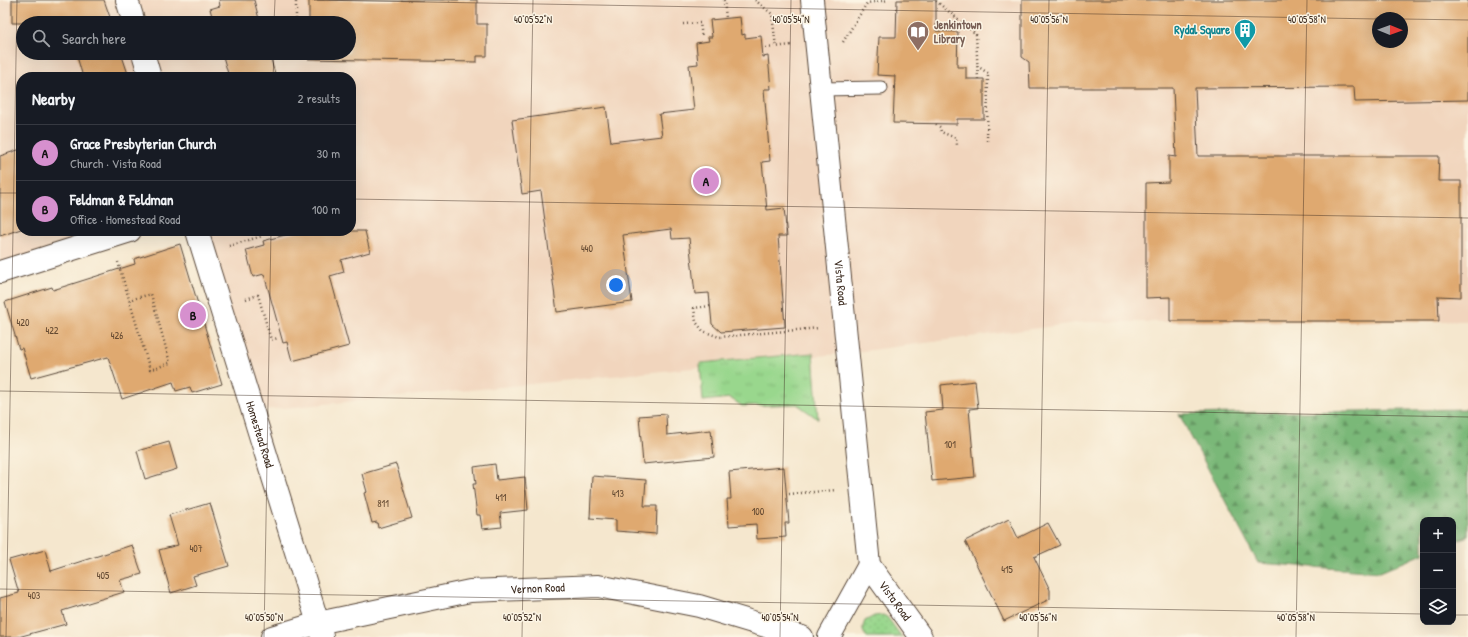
<!DOCTYPE html>
<meta charset="utf-8">
<style>
body{margin:0;font-family:"Patrick Hand",sans-serif;background:#20242c;color:#f1f3f6}
.controls{position:absolute;right:12px;bottom:12px;display:grid;overflow:hidden;border-radius:8px;box-shadow:0 4px 16px #0002}
.controls button{width:36px;height:36px;display:grid;place-items:center;padding:0;border:0;border-bottom:1px solid #363941;background:#171b24;color:#f1f3f6;font:20px sans-serif}
.compass{position:absolute;left:1372px;top:12px;width:36px;height:36px;border-radius:50%;background:#171b24;box-shadow:0 4px 16px #0002;rotate:91deg}
.you{position:absolute;left:616px;top:285px;width:14px;height:14px;margin:-10px;border:3px solid #fff;border-radius:50%;background:#1a73e8;box-shadow:0 0 0 6px #1a73e833}
.badge{display:grid;place-items:center;width:26px;height:26px;border-radius:50%;background:#d690ce;color:#111;font-size:13px;font-weight:700}
.pin{position:absolute;translate:-50% -50%;border:2px solid #fff;box-shadow:0 1px 4px #0006}
.list{margin:0;padding:0;list-style:none}
h2{display:flex;justify-content:space-between;align-items:center;height:52px;margin:0;padding:0 16px;font-size:17px}
h2 small{font-size:13px;font-weight:400;color:#9ea1a6}
.list li{display:grid;grid-template-columns:26px 1fr auto;gap:12px;align-items:center;box-sizing:border-box;height:56px;padding:0 16px;border-top:1px solid #363941}
.list b{display:block;font-size:15px;white-space:nowrap}
.list p{margin:0;font-size:13px;white-space:nowrap;color:#9ea1a6}
.list em{font-size:13px;font-style:normal;color:#9ea1a6}
.icon{flex:none;width:22px;height:22px;fill:none;stroke:currentColor;stroke-width:2;stroke-linecap:round;stroke-linejoin:round}
.map{position:relative;flex:none;width:1468px;height:637px;overflow:hidden}
.search{position:absolute;background:#171b24;box-shadow:0 4px 16px #0002;left:16px;top:16px;width:340px;height:44px;display:flex;align-items:center;gap:10px;box-sizing:border-box;padding:0 14px;border-radius:22px;color:#9ea1a6;font-size:15px}
.panel{position:absolute;background:#171b24;box-shadow:0 4px 16px #0002;left:16px;top:72px;width:340px;height:164px;border-radius:16px}
.map>svg:first-child{display:block}
.built{fill:#f1d5bd;fill-rule:evenodd}
.grass{fill:url(#grass-dots);stroke:#6a8056}
.forest{fill:url(#forest-firs);stroke:#5a714b}
.park{fill:url(#park-tufts);stroke:#6a8056}
.building{fill:#dfa96f;fill-rule:evenodd}
.lines{fill:none;stroke-linecap:round;stroke-linejoin:round}
.service-casing{stroke:#574638;stroke-width:15}
.minor-casing{stroke:#574638;stroke-width:24}
.path{stroke:#574638;stroke-width:2.5;stroke-dasharray:1 3;stroke-linecap:butt}
.service{stroke:#fff;stroke-width:13}
.minor{stroke:#fff;stroke-width:22}
.ticks{fill:none;stroke:#3b2a1e;stroke-width:1;stroke-opacity:0.45}
.labels{text-anchor:middle;stroke-width:3;stroke-linejoin:round;paint-order:stroke}
.number-label{font-size:10px;fill:#644a32}
.education-label{font-size:12px;font-weight:bold;fill:#785e54;stroke:#fcf5e5;text-anchor:start}
.culture-label{font-size:12px;font-weight:bold;fill:#0d838f;stroke:#fcf5e5;text-anchor:end}
.street-label{font-size:12px;fill:#3b2a1e;stroke:#fcf5e5}
.ticks-label{font-size:10px;text-anchor:middle;fill:#3b2a1e;stroke:#fcf5e5;stroke-width:3;stroke-linejoin:round;paint-order:stroke}
</style>
<div class="map">
<svg width="1468" height="637" viewBox="0 0 1468 637">
<defs>
<pattern id="grass-dots" width="8" height="8" patternUnits="userSpaceOnUse"><rect width="8" height="8" fill="#99d78d"/><path d="M2 2h.1M6 6h.1" fill="none" stroke="#85b979" stroke-width="1.8" stroke-linecap="round"/></pattern>
<pattern id="forest-firs" width="22" height="20" patternUnits="userSpaceOnUse"><rect width="22" height="20" fill="#7ab878"/><path d="M5 1l3.5 6h-7zM16 11l3.5 6h-7z" fill="#659662"/></pattern>
<pattern id="park-tufts" width="24" height="20" patternUnits="userSpaceOnUse"><rect width="24" height="20" fill="#99d78d"/><path d="M3 7l-1-3M5 7V3M7 7l1-3M15 17l-1-3M17 17v-4M19 17l1-3" fill="none" stroke="#85b979"/></pattern>
</defs>
<rect width="100%" height="100%" fill="#fcf5e5"/>
<filter id="ink" filterUnits="userSpaceOnUse"><feTurbulence type="fractalNoise" baseFrequency=".025" numOctaves="2"/><feDisplacementMap in="SourceGraphic" scale="8" xChannelSelector="R" yChannelSelector="G"/><feConvolveMatrix kernelMatrix="1 2 1 2 8 2 1 2 1" color-interpolation-filters="sRGB"/></filter>
<filter id="wash" filterUnits="userSpaceOnUse"><feTurbulence type="fractalNoise" baseFrequency=".012" numOctaves="4" result="noise"/><feDisplacementMap in="SourceGraphic" scale="16" xChannelSelector="R" yChannelSelector="G"/><feGaussianBlur stdDeviation="0.9" result="paint"/><feColorMatrix in="noise" values="0 0 0 0 0 0 0 0 0 0 0 0 0 0 0 0 0 1.4 0 .05"/><feComposite in="paint" operator="in"/></filter>
<g filter="url(#wash)">
<rect width="100%" height="100%" fill="#f5e7ce"/>
<path class="built" d="M0,0H1468V321L1084,322L848,353L253,411L197,231H351V77H21V231H130L0,272ZM1378,18H1402V42H1378ZM23,23H349V53H23Z"/>
<path class="grass" d="M883,615L887,617L902,637H867C862,632 862,628 865,621L874,616Z"/>
<path class="forest" d="M1468,409V536L1453,542V520H1423V554L1380,572L1258,563L1179,414Z"/>
<path class="park" d="M813,353L818,419L797,404L742,406L730,398L703,401L700,363Z"/>
<g id="blocks">
<g class="building">
<path d="M12,0H104L112,23H12Z"/>
<path d="M219,0H254L260,23H214L210,9L220,6Z"/>
<path d="M309,0H477V24H487V56H477V62L308,59V53H349V23H309Z"/>
<path d="M897,0H936V31L958,32L957,67H966V79H984V119H957V124L893,123L895,76L877,75L879,37H896Z"/>
<path d="M1022,0H1468V100L1355,102L1354,87L1195,88L1198,156H1439L1438,181H1461V297L1438,296L1439,321H1170V297L1146,298V183L1169,182V156L1176,157L1173,88H1030L1029,62L1022,57ZM1378,18H1402V42H1378Z"/>
<path d="M740,17L742,35L745,34V38L761,36L763,57L768,56L771,89H764L770,161L762,162L767,210L784,208L787,236H778L785,327L721,332L712,324L709,293L695,294L689,238L672,239L671,229L623,235L632,302L557,312L541,191L522,194L512,120L606,107L611,142L662,136L659,114L694,110L689,65L698,64L696,43L709,41L708,37H712L710,20Z"/>
<path d="M76,53H121L129,77H83Z"/>
<path d="M222,53H269L276,77H229Z"/>
<path d="M21,149V229L0,236V156Z"/>
<path d="M300,231H365L370,252L341,260L344,272L330,276L349,346L292,361L287,342L283,343L264,274L253,277L246,250L264,245L263,241Z"/>
<path d="M180,244L222,384L192,393L190,387L176,391L173,382L122,399L108,357L31,378L22,348L19,349L5,302L52,287L53,290L135,264L134,259Z"/>
<path d="M975,381L978,408L969,409L975,477L932,481L925,412L943,410L941,385Z"/>
<path d="M666,414L667,435L711,430L714,457L643,464L639,416Z"/>
<path d="M169,442L177,469L145,479L137,451Z"/>
<path d="M396,464L412,518L378,528L377,522L372,523L364,493L367,492L362,474Z"/>
<path d="M495,464L497,480L525,477L528,510L500,513L502,527L482,529L480,515H477L473,484H476L474,467Z"/>
<path d="M784,467L789,523H785L786,537L757,539L756,524L729,526L727,499H731L729,472Z"/>
<path d="M592,476L646,480L644,506H657L656,534L616,531V520L590,518Z"/>
<path d="M210,503L229,566L193,576L196,585L171,593L159,550L178,545L169,515Z"/>
<path d="M1009,519L1018,538L1048,523L1060,545L1034,557L1050,590V599L1004,621L965,541Z"/>
<path d="M132,545L142,574L120,580L124,592L62,611L66,624L18,637H0V598L19,593L9,560L45,550L51,571Z"/>
</g>
</g>
</g>
<g filter="url(#ink)">
<use href="#blocks" fill-opacity="0" stroke="#574638" stroke-width="1"/>
<g class="lines">
<g class="service-casing">
<g id="service">
<path d="M821,89L881,88"/>
<path d="M82,231L86,245"/>
</g>
</g>
<g class="minor-casing">
<g id="minor">
<path d="M127,0L134,23"/>
<path id="s1" d="M812,0L869,565L921,637"/>
<path d="M143,53L150,77"/>
<path id="s2" d="M197,231L322,636"/>
<path d="M0,272L130,231"/>
<path id="s3" d="M272,637L318,623L470,591L598,586L699,606L802,637"/>
<path d="M829,637L869,565"/>
</g>
</g>
<g class="path">
<path d="M724,0L726,18"/>
<path d="M755,0L772,14L776,47"/>
<path d="M936,1L976,34L978,79"/>
<path d="M296,23V0"/>
<path d="M683,24L700,23L702,37"/>
<path d="M843,42L867,3L889,0"/>
<path d="M766,48L791,45"/>
<path d="M315,53V59"/>
<path d="M977,66L988,73L987,143"/>
<path d="M936,124L940,127L941,132L956,138L957,145"/>
<path d="M229,246L262,236L265,231"/>
<path d="M118,262L150,370L170,363L151,294L129,300"/>
<path d="M246,299L258,295L271,340L278,338"/>
<path d="M710,306L694,308L696,322L703,331L719,337L819,328"/>
<path d="M789,494L836,490"/>
</g>
<use href="#service" class="service"/>
<use href="#minor" class="minor"/>
</g>
</g>
<path class="ticks" d="M314,0L1378,19M1402,19L1468,20M274,23L275,0M273,77L274,53M0,193H21M351,199L1468,218M0,391L1468,417M0,589L1423,614M1453,615H1468M6,637L17,0M264,637L271,231M522,637L533,0M780,637L791,0M1038,637L1049,0M1296,637L1307,0"/>
<defs>
<g id="building-pin" transform="scale(1.15)"><path d="M0 17L-7.5 6A9.5 9.5 0 1 1 7.5 6Z" fill="#0f9aa8" stroke="#fcf5e5"/><path d="M-4-6H4V6H1V3H-1V6H-4ZM-2.5-4.3h1.7v1.8h-1.7ZM.8-4.3h1.7v1.8H.8ZM-2.5-1h1.7V.8h-1.7ZM.8-1h1.7V.8H.8Z" fill="#fff"/></g>
<g id="library-pin" transform="scale(1.15)"><path d="M0 17L-7.5 6A9.5 9.5 0 1 1 7.5 6Z" fill="#8d6e63" stroke="#fcf5e5"/><path d="M-6-4Q-3-5.5-.7-3.5V5Q-3 3-6 4ZM6-4Q3-5.5 .7-3.5V5Q3 3 6 4Z" fill="#fff"/></g>
</defs>
<g fill-rule="evenodd">
<use href="#building-pin" x="1245" y="30"/>
<use href="#library-pin" x="918" y="32"/>
</g>
<g class="labels">
<g class="number-label">
<text x="587" y="252">440</text>
<text x="23" y="326">420</text>
<text x="52" y="334">422</text>
<text x="117" y="339">426</text>
<text x="950" y="448">101</text>
<text x="618" y="497">413</text>
<text x="501" y="501">411</text>
<text x="383" y="507">811</text>
<text x="758" y="515">100</text>
<text x="196" y="552">407</text>
<text x="1007" y="573">415</text>
<text x="103" y="579">405</text>
<text x="34" y="599">403</text>
</g>
<g class="education-label">
<text x="934" y="29">Jenkintown<tspan x="934" dy="14">Library</tspan></text>
</g>
<g class="culture-label">
<text x="1230" y="34">Rydal Square</text>
</g>
<g class="street-label">
<text dy="4" stroke="none"><textPath href="#s1" startOffset="284">Vista Road</textPath></text>
<text dy="4" stroke="none"><textPath href="#s2" startOffset="213">Homestead Road</textPath></text>
<text dy="4" stroke="none"><textPath href="#s3" startOffset="271">Vernon Road</textPath></text>
<text dy="4" stroke="none"><textPath href="#s1" startOffset="612">Vista Road</textPath></text>
</g>
</g>
<g class="ticks-label">
<text x="533" y="23">40°05'52"N</text>
<text x="791" y="23">40°05'54"N</text>
<text x="1049" y="23">40°05'56"N</text>
<text x="1307" y="23">40°05'58"N</text>
<text x="264" y="621">40°05'50"N</text>
<text x="522" y="621">40°05'52"N</text>
<text x="780" y="621">40°05'54"N</text>
<text x="1038" y="621">40°05'56"N</text>
<text x="1296" y="621">40°05'58"N</text>
</g>
</svg>
<div class="controls">
<button>+</button>
<button>−</button>
<button><svg class="icon" aria-label="layers" viewBox="0 0 24 24"><path d="M12 4l9 5-9 5-9-5zM3 14l9 5 9-5"/></svg></button>
</div>
<svg class="compass" viewBox="-18 -18 36 36"><path d="M0-13l5 13h-10z" fill="#e53935"/><path d="M0 13l5-13h-10z" fill="#9ea1a6"/></svg>
<div class="you"></div>
<div class="pin badge" style="left:706px;top:181px">A</div>
<div class="pin badge" style="left:193px;top:315px">B</div>
<div class="search"><svg class="icon" aria-label="search" viewBox="0 0 24 24"><circle cx="10" cy="10" r="6"/><path d="M15 15l6 6"/></svg>Search here</div>
<section class="panel">
<h2>Nearby<small>2 results</small></h2>
<ul class="list">
<li><span class="badge">A</span><div><b>Grace Presbyterian Church</b><p>Church · Vista Road</p></div><em>30 m</em></li>
<li><span class="badge">B</span><div><b>Feldman &amp; Feldman</b><p>Office · Homestead Road</p></div><em>100 m</em></li>
</ul>
</section>
</div>
